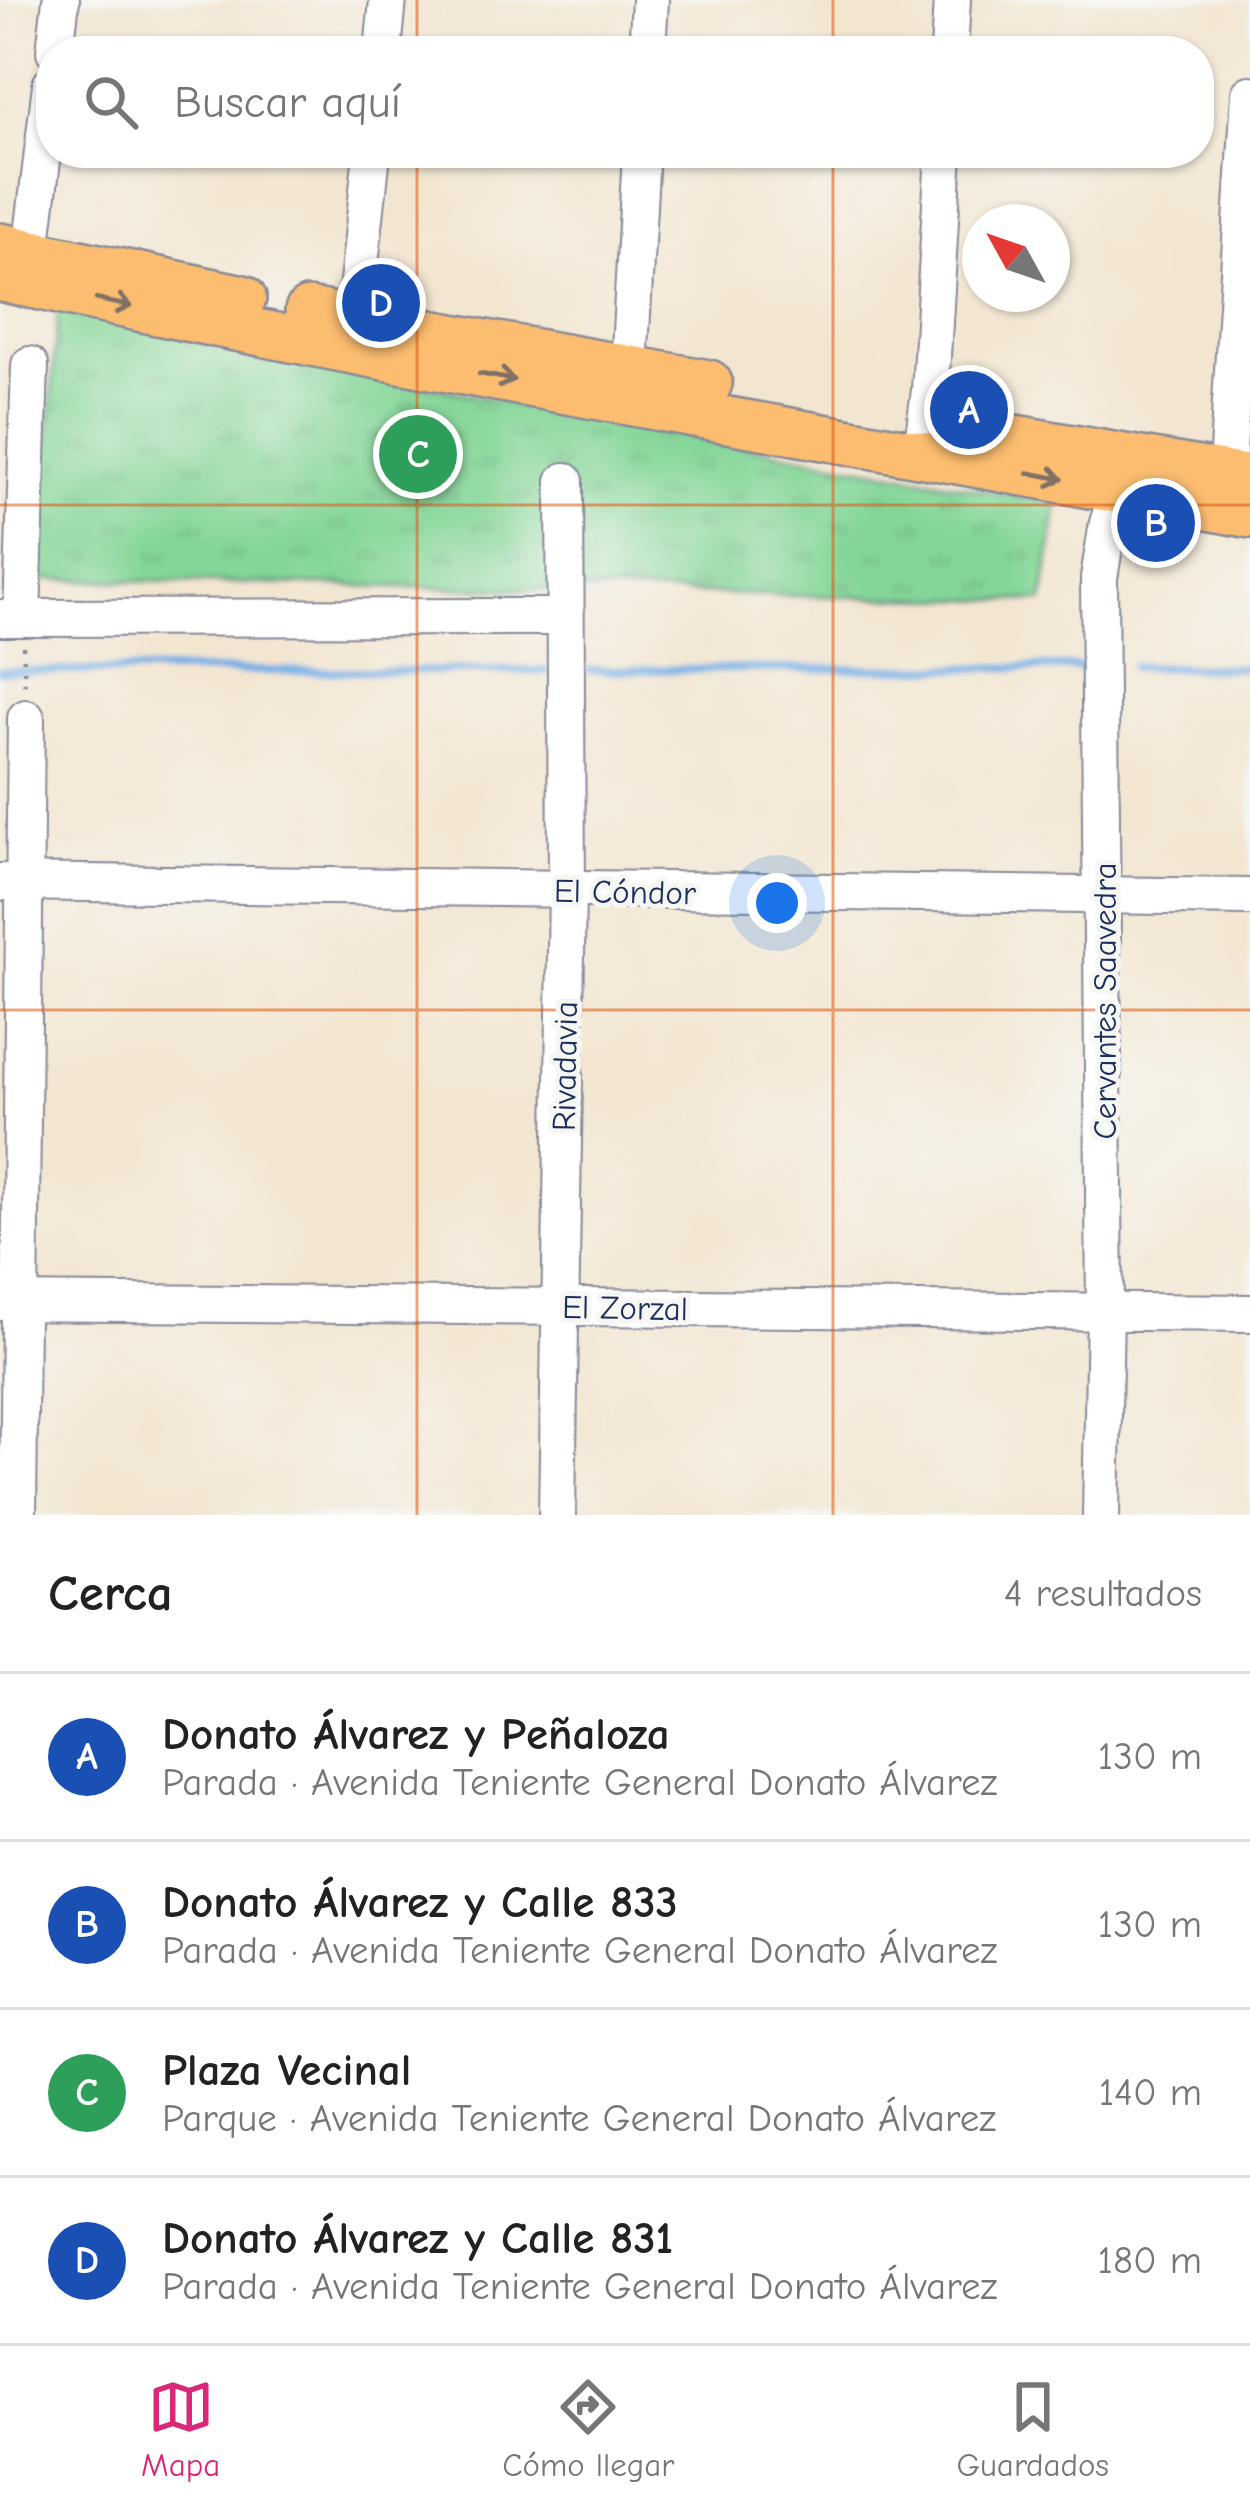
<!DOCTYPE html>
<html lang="es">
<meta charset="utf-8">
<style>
body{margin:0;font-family:"Comic Neue",sans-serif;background:#f2f2f2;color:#222}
.compass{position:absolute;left:962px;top:204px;width:108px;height:108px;border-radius:50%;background:#fff;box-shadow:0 3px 9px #0004;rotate:310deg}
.you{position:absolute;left:777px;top:903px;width:42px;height:42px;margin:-30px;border:9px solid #fff;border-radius:50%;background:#1a73e8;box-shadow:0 0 0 18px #1a73e833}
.badge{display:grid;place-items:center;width:78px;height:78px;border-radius:50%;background:#db2777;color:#fff;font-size:39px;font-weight:700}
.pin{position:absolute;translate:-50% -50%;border:6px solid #fff;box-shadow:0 3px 12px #0006}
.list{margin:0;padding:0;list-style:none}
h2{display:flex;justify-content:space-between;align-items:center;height:156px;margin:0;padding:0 48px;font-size:51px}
h2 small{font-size:39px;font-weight:400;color:#767676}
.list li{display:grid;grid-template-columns:78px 1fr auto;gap:36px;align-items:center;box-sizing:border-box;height:168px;padding:0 48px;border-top:3px solid #e0e0e0}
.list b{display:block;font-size:45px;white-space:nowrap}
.list p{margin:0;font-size:39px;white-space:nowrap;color:#767676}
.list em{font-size:39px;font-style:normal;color:#767676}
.icon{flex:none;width:66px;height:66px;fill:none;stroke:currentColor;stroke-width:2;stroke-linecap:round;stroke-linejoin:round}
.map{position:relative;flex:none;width:1250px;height:1515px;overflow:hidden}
.search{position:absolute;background:#fff;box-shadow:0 3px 9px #0004;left:36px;right:36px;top:36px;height:132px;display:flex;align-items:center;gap:30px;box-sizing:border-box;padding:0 42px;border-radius:48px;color:#767676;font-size:45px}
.sheet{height:828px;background:#fff}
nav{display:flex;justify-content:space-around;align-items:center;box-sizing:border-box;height:168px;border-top:3px solid #e0e0e0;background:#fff;font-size:33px;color:#767676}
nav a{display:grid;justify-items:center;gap:6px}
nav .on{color:#db2777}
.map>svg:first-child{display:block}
.park{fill:url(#park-tufts);stroke:#4f827a;stroke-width:3}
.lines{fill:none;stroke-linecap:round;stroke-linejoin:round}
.stream{stroke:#73afe5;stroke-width:8}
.minor-casing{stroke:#878a98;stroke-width:40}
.major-casing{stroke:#878a98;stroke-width:50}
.path{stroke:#878a98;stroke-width:4.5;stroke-dasharray:3 9;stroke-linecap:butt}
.minor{stroke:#fff;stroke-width:36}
.major{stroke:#fcbd6f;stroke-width:45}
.oneway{stroke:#806f66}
.grid{fill:none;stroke:#de5710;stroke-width:3;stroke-opacity:0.55}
.labels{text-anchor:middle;stroke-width:10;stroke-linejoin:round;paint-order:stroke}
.street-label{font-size:33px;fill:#1b2f5e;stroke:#f6f6f2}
</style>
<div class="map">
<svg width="1250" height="1515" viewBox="0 0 1250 1515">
<defs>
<pattern id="park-tufts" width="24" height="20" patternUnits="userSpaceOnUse" patternTransform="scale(3)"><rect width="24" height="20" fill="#83d697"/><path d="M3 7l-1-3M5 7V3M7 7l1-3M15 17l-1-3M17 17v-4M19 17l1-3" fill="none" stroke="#71b885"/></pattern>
</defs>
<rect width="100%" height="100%" fill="#f6f6f2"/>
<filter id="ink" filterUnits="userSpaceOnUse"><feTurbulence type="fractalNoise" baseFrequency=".00833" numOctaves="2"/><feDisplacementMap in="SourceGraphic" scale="24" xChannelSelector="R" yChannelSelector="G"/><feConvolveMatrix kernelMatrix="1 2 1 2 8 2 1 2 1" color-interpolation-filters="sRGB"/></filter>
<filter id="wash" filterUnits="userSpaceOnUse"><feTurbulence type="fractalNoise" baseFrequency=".004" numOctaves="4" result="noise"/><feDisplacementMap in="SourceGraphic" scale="48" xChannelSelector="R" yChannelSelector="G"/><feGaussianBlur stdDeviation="2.7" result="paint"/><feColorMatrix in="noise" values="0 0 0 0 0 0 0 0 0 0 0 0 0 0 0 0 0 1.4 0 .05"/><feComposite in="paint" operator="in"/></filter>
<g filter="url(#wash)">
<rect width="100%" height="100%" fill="#f3e6d1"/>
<path class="park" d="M58,309L520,405L1058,503L1043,601L38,579Z"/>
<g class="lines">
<g class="stream">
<path d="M1133,667L1250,668"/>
<path d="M589,670L1089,667"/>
<path d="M0,671H546"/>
</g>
</g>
</g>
<g filter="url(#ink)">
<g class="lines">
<g class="minor-casing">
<g id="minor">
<path d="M55,51L61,0"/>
<path d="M383,51L388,0"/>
<path d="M647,51L650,0"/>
<path d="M949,51L952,0"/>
<path d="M31,252L51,85"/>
<path d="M346,341L358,283L372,153"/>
<path d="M629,368L641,153"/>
<path d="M922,451L930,390L944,153"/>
<path d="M1225,500L1250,94"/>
<path d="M22,617L30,365"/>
<path d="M0,618L565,617"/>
<path d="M0,882L1250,897"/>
<path d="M0,1302L1250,1313"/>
<path d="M18,1515L26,718"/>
<path d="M557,1515L567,890L565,481"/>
<path d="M1101,1515L1105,1312L1099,578L1108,523L1119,490"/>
</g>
</g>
<g class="major-casing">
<g id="major">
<path d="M0,246L243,298"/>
<path d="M0,278C414,371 834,435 1250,515"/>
<path d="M308,311L709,383"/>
<path d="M969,430L1250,479"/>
</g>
</g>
<path class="path" d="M23,646L25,689"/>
<use href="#minor" class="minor"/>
<use href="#major" class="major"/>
</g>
<defs><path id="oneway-shaft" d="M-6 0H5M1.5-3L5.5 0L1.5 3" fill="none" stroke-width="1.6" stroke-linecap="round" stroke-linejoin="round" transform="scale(3)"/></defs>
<g class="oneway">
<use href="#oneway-shaft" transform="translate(114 303) rotate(12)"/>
<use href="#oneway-shaft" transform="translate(497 377) rotate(10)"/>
<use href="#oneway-shaft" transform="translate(1046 476) rotate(11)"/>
</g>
</g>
<path class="grid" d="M417,0V51M833,0V51M417,153V1515M833,153V1515M0,505H1250M0,1010H1250"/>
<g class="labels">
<g class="street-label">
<text transform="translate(625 891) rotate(1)" y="12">El Cóndor</text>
<text transform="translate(1104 1001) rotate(-90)" y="12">Cervantes Saavedra</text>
<text transform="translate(564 1066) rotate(-89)" y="12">Rivadavia</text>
<text transform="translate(625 1307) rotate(1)" y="12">El Zorzal</text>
</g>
</g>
</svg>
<svg class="compass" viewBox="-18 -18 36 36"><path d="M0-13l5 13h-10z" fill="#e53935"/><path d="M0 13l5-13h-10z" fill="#767676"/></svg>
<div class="you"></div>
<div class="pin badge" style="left:969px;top:410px;background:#1a4fb4">A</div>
<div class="pin badge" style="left:1156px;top:523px;background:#1a4fb4">B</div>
<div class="pin badge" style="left:418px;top:454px;background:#2e9e5b">C</div>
<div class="pin badge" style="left:381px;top:303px;background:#1a4fb4">D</div>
<div class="search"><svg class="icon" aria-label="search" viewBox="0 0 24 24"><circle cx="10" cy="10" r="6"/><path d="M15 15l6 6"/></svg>Buscar aquí</div>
</div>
<section class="sheet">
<h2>Cerca<small>4 resultados</small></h2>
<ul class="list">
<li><span class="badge" style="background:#1a4fb4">A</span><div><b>Donato Álvarez y Peñaloza</b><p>Parada · Avenida Teniente General Donato Álvarez</p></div><em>130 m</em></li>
<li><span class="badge" style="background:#1a4fb4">B</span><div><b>Donato Álvarez y Calle 833</b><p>Parada · Avenida Teniente General Donato Álvarez</p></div><em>130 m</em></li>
<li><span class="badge" style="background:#2e9e5b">C</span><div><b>Plaza Vecinal</b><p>Parque · Avenida Teniente General Donato Álvarez</p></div><em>140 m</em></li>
<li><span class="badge" style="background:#1a4fb4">D</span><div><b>Donato Álvarez y Calle 831</b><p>Parada · Avenida Teniente General Donato Álvarez</p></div><em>180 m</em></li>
</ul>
</section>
<nav>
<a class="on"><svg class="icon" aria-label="map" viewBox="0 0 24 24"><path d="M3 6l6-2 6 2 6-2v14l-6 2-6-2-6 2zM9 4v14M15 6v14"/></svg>Mapa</a>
<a><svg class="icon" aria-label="directions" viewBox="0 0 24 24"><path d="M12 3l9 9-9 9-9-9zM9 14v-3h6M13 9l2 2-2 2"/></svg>Cómo llegar</a>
<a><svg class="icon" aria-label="saved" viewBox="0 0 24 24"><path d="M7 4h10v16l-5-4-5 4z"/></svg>Guardados</a>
</nav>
